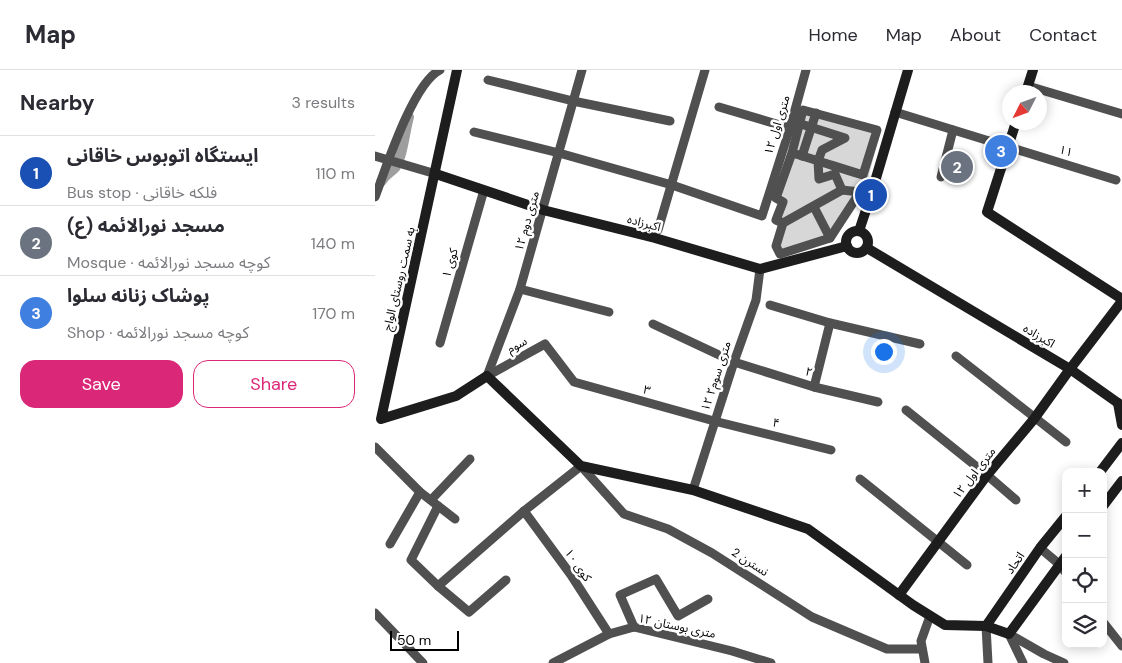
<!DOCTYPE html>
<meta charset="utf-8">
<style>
body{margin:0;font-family:"DM Sans","Noto Sans Arabic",sans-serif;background:#f7f7f7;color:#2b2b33}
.controls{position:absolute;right:15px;bottom:15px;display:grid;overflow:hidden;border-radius:10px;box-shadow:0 2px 12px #0003}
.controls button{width:45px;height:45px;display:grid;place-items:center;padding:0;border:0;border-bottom:1px solid #e1e1e2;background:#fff;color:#2b2b33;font:25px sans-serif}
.compass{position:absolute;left:627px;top:15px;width:45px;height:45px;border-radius:50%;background:#fff;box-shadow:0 2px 12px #0003;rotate:228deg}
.scale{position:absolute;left:15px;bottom:12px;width:69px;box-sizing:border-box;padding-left:5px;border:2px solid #000;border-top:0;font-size:14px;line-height:18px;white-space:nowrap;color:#000;-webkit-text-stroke:4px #fff;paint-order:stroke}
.you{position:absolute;left:508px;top:281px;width:18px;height:18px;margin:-12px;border:4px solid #fff;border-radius:50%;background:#1a73e8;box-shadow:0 0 0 8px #1a73e833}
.badge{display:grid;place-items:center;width:32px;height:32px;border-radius:50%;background:#db2777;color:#fff;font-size:16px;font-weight:700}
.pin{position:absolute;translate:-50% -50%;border:2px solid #fff;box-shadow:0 1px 5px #0006}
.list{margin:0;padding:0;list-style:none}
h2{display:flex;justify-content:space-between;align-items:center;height:65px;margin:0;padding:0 20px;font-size:21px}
h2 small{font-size:16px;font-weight:400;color:#7c7c81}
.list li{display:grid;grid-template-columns:32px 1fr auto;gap:15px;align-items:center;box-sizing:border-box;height:70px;padding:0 20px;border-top:1px solid #e1e1e2}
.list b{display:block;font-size:19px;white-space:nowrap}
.list p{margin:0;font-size:16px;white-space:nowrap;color:#7c7c81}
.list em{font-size:16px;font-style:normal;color:#7c7c81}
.actions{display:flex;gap:10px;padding:15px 20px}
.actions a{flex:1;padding:11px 0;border:1px solid #db2777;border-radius:15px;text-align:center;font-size:18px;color:#db2777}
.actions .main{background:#db2777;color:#fff}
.icon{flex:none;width:28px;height:28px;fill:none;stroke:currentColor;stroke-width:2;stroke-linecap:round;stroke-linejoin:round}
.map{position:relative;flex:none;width:747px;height:593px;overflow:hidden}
header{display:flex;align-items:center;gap:30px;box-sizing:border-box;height:70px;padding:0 25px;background:#fff;border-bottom:1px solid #e1e1e2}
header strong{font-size:24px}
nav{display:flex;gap:28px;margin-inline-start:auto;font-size:18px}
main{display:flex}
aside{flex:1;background:#fff}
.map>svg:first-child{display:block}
.green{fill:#d7d7d7}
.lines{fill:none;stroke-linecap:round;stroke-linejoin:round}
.canal{stroke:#9e9e9e;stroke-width:10}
.street{stroke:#505050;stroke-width:9}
.secondary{stroke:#1d1d1d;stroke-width:10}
.labels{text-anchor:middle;stroke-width:5;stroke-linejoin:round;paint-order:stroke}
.street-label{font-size:12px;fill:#000;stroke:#fff}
</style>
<header>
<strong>Map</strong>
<nav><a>Home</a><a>Map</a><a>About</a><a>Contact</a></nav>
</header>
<main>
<aside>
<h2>Nearby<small>3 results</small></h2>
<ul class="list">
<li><span class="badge" style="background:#1a4fb4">1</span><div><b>ایستگاه اتوبوس خاقانی</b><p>Bus stop · فلکه خاقانی</p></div><em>110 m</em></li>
<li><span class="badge" style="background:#6b7280">2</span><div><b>مسجد نورالائمه (ع)</b><p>Mosque · کوچه مسجد نورالائمه</p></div><em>140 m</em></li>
<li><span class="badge" style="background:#3f7fe0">3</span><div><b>پوشاک زنانه سلوا</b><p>Shop · کوچه مسجد نورالائمه</p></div><em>170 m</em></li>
</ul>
<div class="actions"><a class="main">Save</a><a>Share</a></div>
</aside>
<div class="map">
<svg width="747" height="593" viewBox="0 0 747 593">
<rect width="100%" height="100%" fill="#fff"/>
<path class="green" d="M426,36L506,59L489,124L456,172L403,188V134L398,130Z"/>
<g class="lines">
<path class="canal" d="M6,112C10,105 15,103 20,98C28,87 30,60 34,47"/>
<g class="street">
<path d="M113,10L198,31L295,51"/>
<path d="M653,16L747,44"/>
<path d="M344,37L415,58"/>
<path d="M520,42L741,110"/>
<path d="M99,62L184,83L297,115L387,146L415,58L431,0"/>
<path d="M417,83C441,90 465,98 488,105L502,60L428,40L417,83L401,128L408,132L401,150L408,153L467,120L460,104L444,109L443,91L447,80L470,68L426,54"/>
<path d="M0,86L61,104"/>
<path d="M427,86L441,43"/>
<path d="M566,107L578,60"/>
<path d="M0,127C11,98 38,13 65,0"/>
<path d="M408,153L401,176L405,184L455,168L439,137"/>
<path d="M283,160L330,0"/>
<path d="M455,168L485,122L467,120"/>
<path d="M145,219L234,242"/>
<path d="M395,235L455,253L545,274"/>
<path d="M278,254L359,292L439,317L503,332"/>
<path d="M65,273L109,120"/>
<path d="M581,286L691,372"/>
<path d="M112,306L170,274L199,312L339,351L456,380"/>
<path d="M112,306L145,219L207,0"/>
<path d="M439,317L455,253"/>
<path d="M531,340L612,405L641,430"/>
<path d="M0,377L45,422L80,449"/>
<path d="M485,409L592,495"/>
<path d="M318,420L359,292L381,230L385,199"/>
<path d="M56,430L95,389"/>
<path d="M63,436L36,490L63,516L149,441L206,396L249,444L293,459L337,483L437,547L512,579H547"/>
<path d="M149,441L196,505L234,564"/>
<path d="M15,474L45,422"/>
<path d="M665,478L684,494L691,503"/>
<path d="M63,516L94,542L131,510"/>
<path d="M0,543L48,593"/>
<path d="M728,552L747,576"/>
<path d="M611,556L613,593"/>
<path d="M259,557L245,525L281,509L303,546L333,529"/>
<path d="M634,564L669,584L689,593"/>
<path d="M634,564L648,593"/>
<path d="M178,593L234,564L259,557L357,581L396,593"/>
<path d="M550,593L546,571L555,546"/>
</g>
<g class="secondary">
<path d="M82,0L6,349L81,326L112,306L206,396L318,420L433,459L538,535L570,555L611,556L634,564L691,486"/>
<path d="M651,22L658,0"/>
<path d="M641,52L612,142L747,229"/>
<path d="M61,104L168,140L280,168L385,199L472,176"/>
<path d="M484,161L496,125L533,0"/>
<circle cx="482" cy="172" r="11"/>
<path d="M492,178L695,299L743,333"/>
<path d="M743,333L747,355"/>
<path d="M725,402L747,373"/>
<path d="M728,436L747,411"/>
<path d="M524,525L612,405L659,349L695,299L747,231"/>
<path d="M611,556L665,478L691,446"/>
</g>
</g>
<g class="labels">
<g class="street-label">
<text transform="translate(402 55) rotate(-73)" y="4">۱۲ متری اول</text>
<text transform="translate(691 81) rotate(17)" y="4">۱۱</text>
<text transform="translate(152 151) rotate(-74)" y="4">۱۲ متری دوم</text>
<text transform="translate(269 153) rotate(15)" y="4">اکبرزاده</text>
<text transform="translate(75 193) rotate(-74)" y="4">کوی ۱</text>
<text transform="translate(24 209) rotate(-77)" y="4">به سمت روستای الواج</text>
<text transform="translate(664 266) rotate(31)" y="4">اکبرزاده</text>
<text transform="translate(142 275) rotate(-29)" y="4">سوم</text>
<text transform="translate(434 302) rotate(17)" y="4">۲</text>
<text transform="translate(341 306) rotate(-72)" y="4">۱۲ متری سوم۲</text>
<text transform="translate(272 320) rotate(16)" y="4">۳</text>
<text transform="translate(401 353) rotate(14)" y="4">۴</text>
<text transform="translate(599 403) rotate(-52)" y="4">۱۲ متری اول</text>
<text transform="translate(375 492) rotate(33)" y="4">نسترن 2</text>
<text transform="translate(640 493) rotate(-55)" y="4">اتحاد</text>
<text transform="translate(203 495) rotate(55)" y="4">کوی ۱۰</text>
<text transform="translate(302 556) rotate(12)" y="4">۱۲ متری بوستان</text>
</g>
</g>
</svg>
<div class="controls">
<button>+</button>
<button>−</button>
<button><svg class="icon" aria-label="locate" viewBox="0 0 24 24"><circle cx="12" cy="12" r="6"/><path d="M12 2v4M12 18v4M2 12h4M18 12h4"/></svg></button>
<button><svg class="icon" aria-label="layers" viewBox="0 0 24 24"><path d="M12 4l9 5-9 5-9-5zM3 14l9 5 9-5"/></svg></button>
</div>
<svg class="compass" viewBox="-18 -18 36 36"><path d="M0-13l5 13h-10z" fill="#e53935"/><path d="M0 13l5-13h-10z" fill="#7c7c81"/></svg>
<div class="scale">50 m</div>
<div class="you"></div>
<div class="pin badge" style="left:496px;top:125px;background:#1a4fb4">1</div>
<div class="pin badge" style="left:582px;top:97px;background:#6b7280">2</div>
<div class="pin badge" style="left:626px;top:81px;background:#3f7fe0">3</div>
</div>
</main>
